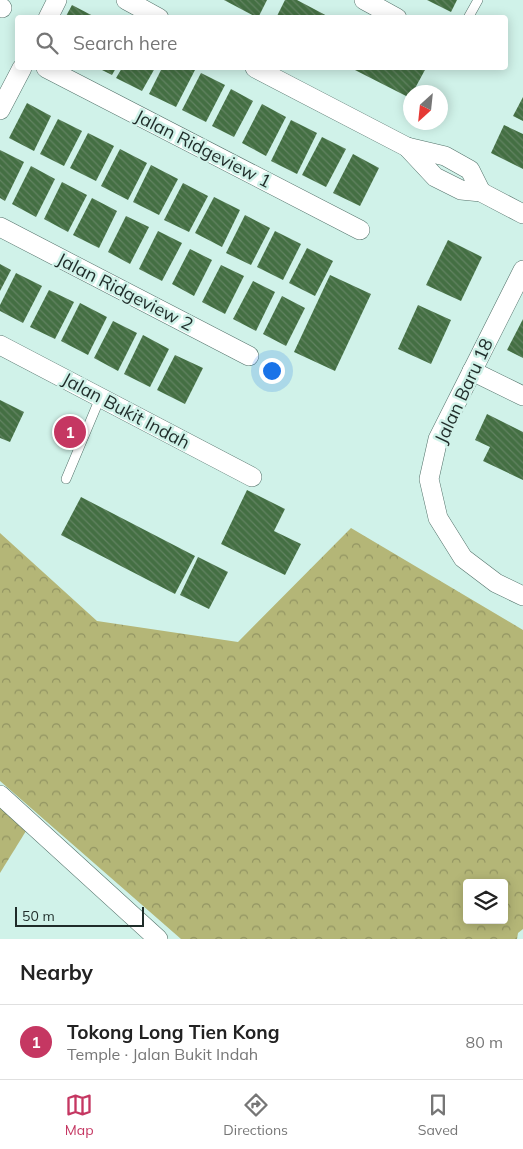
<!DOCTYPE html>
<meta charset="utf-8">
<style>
body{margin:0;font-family:Mulish,sans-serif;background:#f2f2f2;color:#222}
.controls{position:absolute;right:15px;bottom:15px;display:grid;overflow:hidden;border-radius:5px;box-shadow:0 2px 12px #0003}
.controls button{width:45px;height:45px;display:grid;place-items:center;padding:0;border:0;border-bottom:1px solid #e0e0e0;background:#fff;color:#222;font:25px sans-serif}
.compass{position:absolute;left:403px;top:85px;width:45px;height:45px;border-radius:50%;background:#fff;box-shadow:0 2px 12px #0003;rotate:207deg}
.scale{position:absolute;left:15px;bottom:12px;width:129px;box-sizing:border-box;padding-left:5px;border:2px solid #1f2c29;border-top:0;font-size:14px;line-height:18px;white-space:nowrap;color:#1f2c29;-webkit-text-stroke:4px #d0f2e9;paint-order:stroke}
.you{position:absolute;left:271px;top:370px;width:18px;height:18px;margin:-12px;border:4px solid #fff;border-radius:50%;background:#1a73e8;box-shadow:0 0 0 8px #1a73e833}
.badge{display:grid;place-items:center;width:32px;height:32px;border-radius:50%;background:#c53762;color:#fff;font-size:16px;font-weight:700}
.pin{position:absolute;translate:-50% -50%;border:2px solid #fff;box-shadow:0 1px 5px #0006}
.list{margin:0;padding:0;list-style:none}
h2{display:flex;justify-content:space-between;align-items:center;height:65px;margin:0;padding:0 20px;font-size:21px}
h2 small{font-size:16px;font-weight:400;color:#767676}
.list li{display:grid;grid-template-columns:32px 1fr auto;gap:15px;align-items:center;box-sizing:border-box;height:75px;padding:0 20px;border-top:1px solid #e0e0e0}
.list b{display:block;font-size:19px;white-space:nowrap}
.list p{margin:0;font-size:16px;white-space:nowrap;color:#767676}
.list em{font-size:16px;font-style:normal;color:#767676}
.icon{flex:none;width:28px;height:28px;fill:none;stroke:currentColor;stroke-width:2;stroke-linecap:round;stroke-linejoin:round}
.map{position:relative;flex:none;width:523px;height:939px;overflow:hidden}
.search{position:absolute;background:#fff;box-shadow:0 2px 12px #0003;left:15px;right:15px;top:15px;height:55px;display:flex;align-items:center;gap:12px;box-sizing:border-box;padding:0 18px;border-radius:5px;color:#767676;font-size:19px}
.sheet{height:140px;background:#fff}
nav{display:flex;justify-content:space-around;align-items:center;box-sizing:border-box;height:70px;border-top:1px solid #e0e0e0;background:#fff;font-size:14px;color:#767676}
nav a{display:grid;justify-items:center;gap:2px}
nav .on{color:#c53762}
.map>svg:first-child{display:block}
.forest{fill:url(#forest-crowns);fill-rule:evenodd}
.building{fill:url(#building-back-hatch)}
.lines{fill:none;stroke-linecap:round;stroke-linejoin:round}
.service-casing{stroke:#53726a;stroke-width:10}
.minor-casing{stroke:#53726a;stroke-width:20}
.service{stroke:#fff;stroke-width:9}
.minor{stroke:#fff;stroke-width:19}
.labels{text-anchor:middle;stroke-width:5;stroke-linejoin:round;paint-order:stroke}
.street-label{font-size:18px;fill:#1f2c29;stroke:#d0f2e9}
</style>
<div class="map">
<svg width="523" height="939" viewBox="0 0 523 939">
<defs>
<pattern id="forest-crowns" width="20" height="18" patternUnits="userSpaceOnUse" patternTransform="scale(1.25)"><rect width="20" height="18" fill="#b4b677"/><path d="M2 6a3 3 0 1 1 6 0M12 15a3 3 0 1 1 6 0" fill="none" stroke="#929462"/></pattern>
<pattern id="building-back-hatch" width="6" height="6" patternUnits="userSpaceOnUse" patternTransform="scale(1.25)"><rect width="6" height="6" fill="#446f43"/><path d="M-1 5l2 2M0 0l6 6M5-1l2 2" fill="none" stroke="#628362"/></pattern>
</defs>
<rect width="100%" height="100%" fill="#d0f2e9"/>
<g class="forest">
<path d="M351,528L523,630V929L518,933L517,939H181L0,781V533L97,621L238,642ZM467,883H504V920H467Z"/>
<path d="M0,807L26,831L0,873Z"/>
</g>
<g class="building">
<path d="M224,0H267L258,18Z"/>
<path d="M285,0H297L331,18H276Z"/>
<path d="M427,0H457L451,12Z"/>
<path d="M72,5L97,18H65Z"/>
<path d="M98,68H116L112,75Z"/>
<path d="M122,68H155L142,91L116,78Z"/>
<path d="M162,68H196L176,107L149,94Z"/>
<path d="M351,68H426L413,92H410V98Z"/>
<path d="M201,73L225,85L206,122L182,110Z"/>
<path d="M231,89L253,101L234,137L212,126Z"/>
<path d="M523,97V121L513,116Z"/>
<path d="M27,103L51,116L34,151L9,138Z"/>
<path d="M262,104L286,117L266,156L242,143Z"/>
<path d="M58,119L82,131L64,166L40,154Z"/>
<path d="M291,120L317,133L297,174L271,161Z"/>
<path d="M504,125L523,134V169L491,153Z"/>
<path d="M88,133L114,146L96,181L70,168Z"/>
<path d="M322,137L346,149L326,187L302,175Z"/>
<path d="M120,149L147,163L128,200L101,186Z"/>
<path d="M0,150L24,162L5,201L0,198Z"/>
<path d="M353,154L379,168L360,206L333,193Z"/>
<path d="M151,165L178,179L159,215L133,202Z"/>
<path d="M31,166L55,179L36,217L12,204Z"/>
<path d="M62,182L87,195L68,232L44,219Z"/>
<path d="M183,183L208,196L189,232L164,220Z"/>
<path d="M214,197L240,210L222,247L195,233Z"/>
<path d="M92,198L117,211L99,248L73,235Z"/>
<path d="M245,215L270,228L251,265L226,253Z"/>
<path d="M126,216L149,227L130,264L108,252Z"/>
<path d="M158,231L182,243L162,281L139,269Z"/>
<path d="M275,231L301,244L283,280L257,267Z"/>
<path d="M448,240L482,257L461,301L426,285Z"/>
<path d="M307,248L333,261L315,296L289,283Z"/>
<path d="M190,249L212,260L194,296L172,284Z"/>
<path d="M0,264L11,270L0,291Z"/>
<path d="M221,265L244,276L225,314L202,302Z"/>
<path d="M16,273L42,286L23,323L0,311V305Z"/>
<path d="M330,275L371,294L335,371L294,352Z"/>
<path d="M253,281L275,292L256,331L233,319Z"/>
<path d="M49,290L74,302L55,339L30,327Z"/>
<path d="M282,296L305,308L286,346L263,334Z"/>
<path d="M80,303L107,317L88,355L61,341Z"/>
<path d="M418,305L451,320L431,364L398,349Z"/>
<path d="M523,319V358L507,350Z"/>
<path d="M113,321L137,333L118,371L94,358Z"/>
<path d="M143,335L169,349L150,387L124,374Z"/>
<path d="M175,355L203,368L185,404L157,390Z"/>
<path d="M0,400L24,412L10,442L0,438Z"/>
<path d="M487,414L523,432V480L483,461L490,447L475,440Z"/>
<path d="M247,490L285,509L274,531L301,544L285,575L221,544Z"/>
<path d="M81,497L195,556L175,594L61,535Z"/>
<path d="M198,557L228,572L209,609L180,595Z"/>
</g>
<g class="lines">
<g class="service-casing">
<g id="service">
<path d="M468,18L478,0"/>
<path d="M66,479L100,398"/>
</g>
</g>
<g class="minor-casing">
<g id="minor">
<path d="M126,0L159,18"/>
<path d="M364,0L397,18"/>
<path d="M0,7L2,8"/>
<path d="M48,18L57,0"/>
<path d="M46,68L360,230"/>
<path d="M255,68L407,147L445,156L470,170L481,192"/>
<path d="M0,110L22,68"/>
<path d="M407,147L435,177L461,190L481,192L523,214"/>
<path d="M0,227L249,356"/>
<path d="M523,270L438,439L429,479L438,518L463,558L496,583L523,596"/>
<path d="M0,345L252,477"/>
<path d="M472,371L523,396"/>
<path d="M0,795L158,939"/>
</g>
</g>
<use href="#service" class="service"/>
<use href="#minor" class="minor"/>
</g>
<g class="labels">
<g class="street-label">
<text transform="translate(203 149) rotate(27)" y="6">Jalan Ridgeview 1</text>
<text transform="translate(125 292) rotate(27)" y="6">Jalan Ridgeview 2</text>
<text transform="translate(464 391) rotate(-65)" y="6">Jalan Baru 18</text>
<text transform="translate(126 411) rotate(28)" y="6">Jalan Bukit Indah</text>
</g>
</g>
</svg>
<div class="controls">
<button><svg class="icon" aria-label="layers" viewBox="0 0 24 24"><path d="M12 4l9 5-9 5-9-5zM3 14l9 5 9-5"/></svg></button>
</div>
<svg class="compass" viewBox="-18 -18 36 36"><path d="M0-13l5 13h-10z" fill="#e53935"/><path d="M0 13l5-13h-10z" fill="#767676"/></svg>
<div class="scale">50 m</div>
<div class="you"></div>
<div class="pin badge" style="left:70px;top:432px">1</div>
<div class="search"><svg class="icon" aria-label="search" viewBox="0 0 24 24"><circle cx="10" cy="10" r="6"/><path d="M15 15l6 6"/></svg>Search here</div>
</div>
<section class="sheet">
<h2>Nearby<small></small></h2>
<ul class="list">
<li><span class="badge">1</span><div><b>Tokong Long Tien Kong</b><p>Temple · Jalan Bukit Indah</p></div><em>80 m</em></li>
</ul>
</section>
<nav>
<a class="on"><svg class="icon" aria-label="map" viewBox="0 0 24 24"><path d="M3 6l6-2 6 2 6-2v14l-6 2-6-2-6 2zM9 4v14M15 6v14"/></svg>Map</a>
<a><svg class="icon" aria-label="directions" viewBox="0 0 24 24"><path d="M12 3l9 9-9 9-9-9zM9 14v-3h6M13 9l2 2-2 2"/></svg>Directions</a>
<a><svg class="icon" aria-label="saved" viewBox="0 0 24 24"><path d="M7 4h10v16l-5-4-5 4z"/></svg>Saved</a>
</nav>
